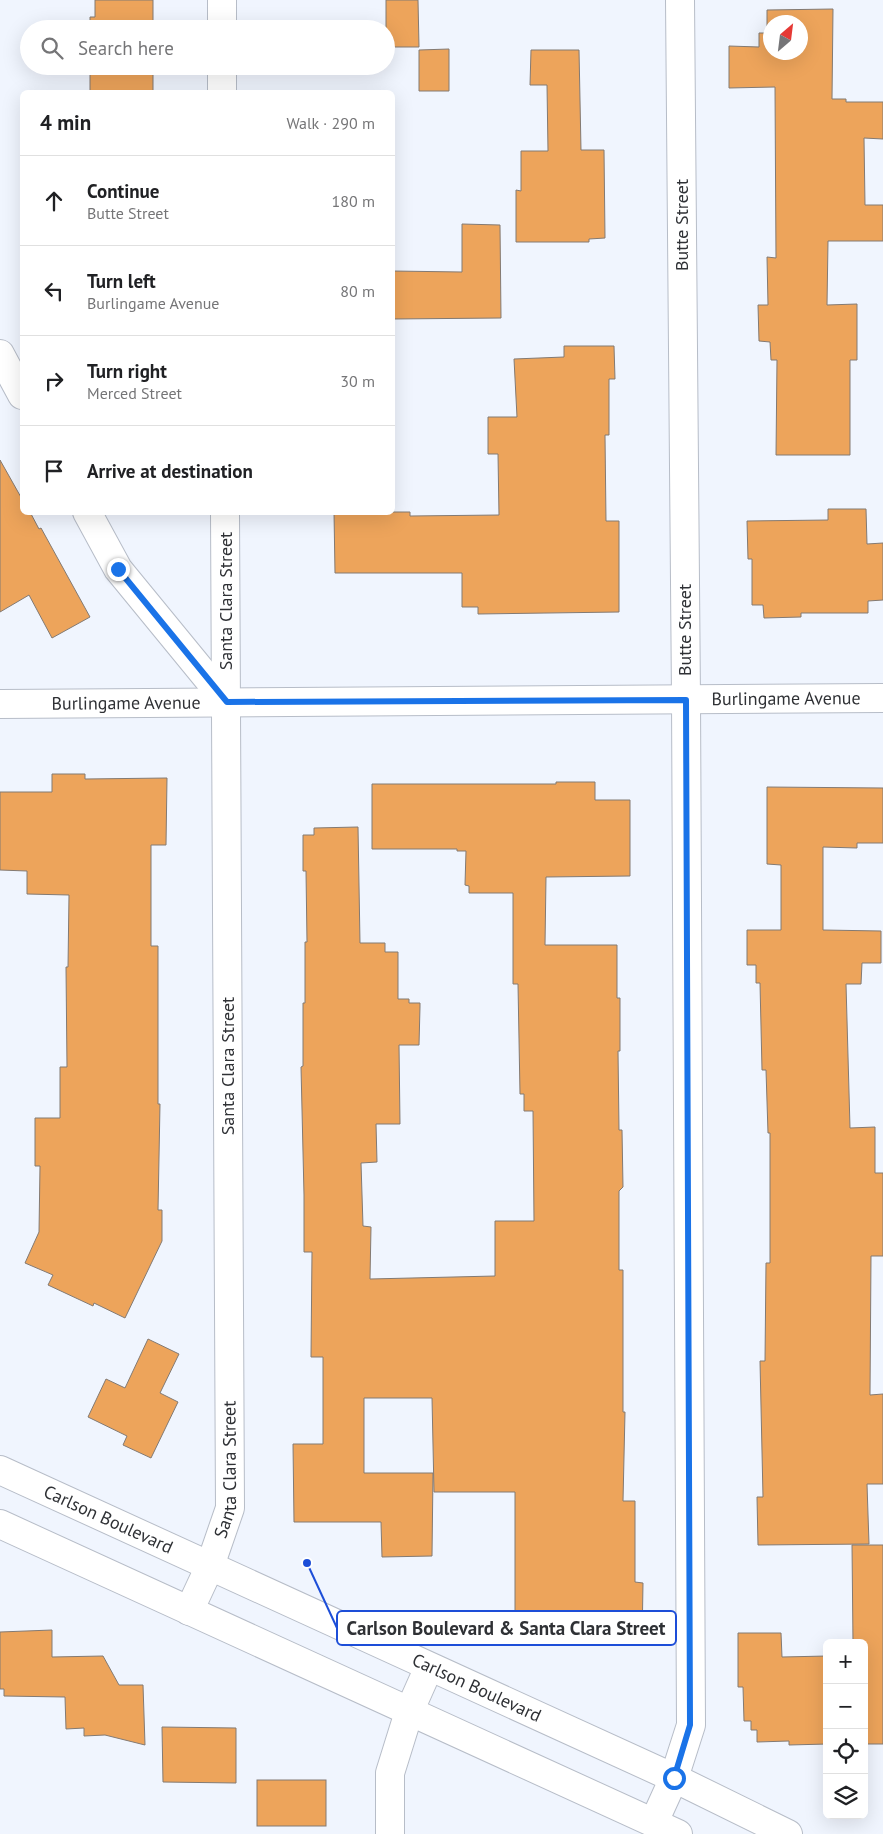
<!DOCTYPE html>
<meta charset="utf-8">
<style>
body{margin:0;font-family:"PT Sans",sans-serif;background:#f6f6f6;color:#202124}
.controls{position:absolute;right:15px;bottom:15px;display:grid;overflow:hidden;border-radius:8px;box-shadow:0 5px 20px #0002}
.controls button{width:45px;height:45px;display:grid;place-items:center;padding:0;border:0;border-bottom:1px solid #e0e0e0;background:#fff;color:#202124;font:25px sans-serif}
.compass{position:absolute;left:763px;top:15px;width:45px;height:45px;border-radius:50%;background:#fff;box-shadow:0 5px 20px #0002;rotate:28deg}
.stop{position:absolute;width:15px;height:15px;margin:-11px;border:4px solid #1a73e8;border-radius:50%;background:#fff}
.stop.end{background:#1a73e8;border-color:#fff;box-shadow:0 1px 5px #0008}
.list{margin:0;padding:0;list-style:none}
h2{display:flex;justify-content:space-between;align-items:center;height:65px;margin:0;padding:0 20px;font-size:21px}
h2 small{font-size:16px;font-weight:400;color:#757577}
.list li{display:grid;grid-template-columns:32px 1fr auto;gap:15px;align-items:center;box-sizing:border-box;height:90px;padding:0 20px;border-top:1px solid #e0e0e0}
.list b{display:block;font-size:19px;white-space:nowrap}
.list p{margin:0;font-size:16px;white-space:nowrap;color:#757577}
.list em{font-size:16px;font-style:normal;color:#757577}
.icon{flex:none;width:28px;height:28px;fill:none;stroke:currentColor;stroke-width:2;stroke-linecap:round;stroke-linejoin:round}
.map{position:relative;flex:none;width:883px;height:1834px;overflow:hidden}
.search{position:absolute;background:#fff;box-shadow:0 5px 20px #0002;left:20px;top:20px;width:375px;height:55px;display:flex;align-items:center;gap:12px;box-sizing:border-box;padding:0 18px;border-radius:28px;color:#757577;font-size:19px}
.panel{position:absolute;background:#fff;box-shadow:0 5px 20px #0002;left:20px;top:90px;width:375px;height:425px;border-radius:8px}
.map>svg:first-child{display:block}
.building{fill:#eda45b;stroke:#837a73;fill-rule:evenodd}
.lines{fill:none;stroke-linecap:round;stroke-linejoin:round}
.street-casing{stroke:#b7bdc8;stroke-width:30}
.secondary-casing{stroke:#b7bdc8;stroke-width:30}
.street{stroke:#fff;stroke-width:28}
.secondary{stroke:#fff;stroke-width:28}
.route{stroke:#1a73e8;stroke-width:6}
.labels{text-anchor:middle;stroke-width:4.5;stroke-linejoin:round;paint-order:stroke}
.street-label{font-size:18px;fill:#2f3135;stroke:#fff}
.leader{fill:none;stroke:#1d4ed8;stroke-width:2}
.callout-dot{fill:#1d4ed8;stroke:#fff;stroke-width:2}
.callout{fill:#fff;stroke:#1d4ed8;stroke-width:2}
.callout-label{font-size:19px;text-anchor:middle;font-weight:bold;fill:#2f3135}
</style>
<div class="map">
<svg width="883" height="1834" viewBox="0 0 883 1834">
<rect width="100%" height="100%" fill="#f0f5fe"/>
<g class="building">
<path d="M95,0H153V29H90V17H95Z"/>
<path d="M386,0H418L419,47H386Z"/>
<path d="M833,9L832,99H846V102H883V139L864,138L865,205H883V241H828L827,305L857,304V360H850V455H776L777,360H771L770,342L759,341L758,305H768L767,257L776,258L775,87L729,88V46L759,47V33H767V10ZM770,22H800V52H770Z"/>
<path d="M449,49V91H419V50Z"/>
<path d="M531,50H579L581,150H604L605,238L589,239V242H516V190L521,191V151H548L547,85H530Z"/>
<rect x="90" y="66" width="63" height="26"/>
<path d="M462,224L500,225L501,318L392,319V271L462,272Z"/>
<path d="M564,346H614L615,379H609V435H605L606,521H619V612L478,614V607H462V573H335L334,512H410V516L499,515L498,454H488V417H517L514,359L564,357Z"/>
<path d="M0,460L22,499V512H30L39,529L41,528L90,617L52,638L29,595L0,612Z"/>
<path d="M828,509H866L867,544L883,543V600L868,601V613H801V617L764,618L763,605H752V559H748L747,521L828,520Z"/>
<path d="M52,774H85V779L167,778L166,845H151V946H158V1104H160L158,1210H162V1241L125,1318L94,1303L93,1306L48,1285L53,1275L25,1263L39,1232L40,1166H35V1118H60V1067H67L66,967H68L69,895L27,894V871L0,870V792H52Z"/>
<path d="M556,782H595V800H630V876L546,877L545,945H617V998H620V1051H618L619,1130H622L623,1187L619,1191V1270H623V1412H625L623,1501H635V1582L643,1583L642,1643L561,1641V1626H515V1492H434L432,1398H364V1473H433L432,1556L382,1557L381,1522H294L293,1444H323V1357H311L312,1252H304V1195L301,1067L303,1066V1003H305V942H307L306,871H303V835H314V828L358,827L360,943H385V952H398V999H409V1003H420V1007L419,1045H399L400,1124H376L377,1162L361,1163L363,1226L371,1227L370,1279L495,1276V1221H534L533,1111H524V1094H520L518,984H513V893H469V886L465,885L466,851H457V849H372V784H556Z"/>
<path d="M767,787L883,788V843H857V848L823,847V930L881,931V963H862L861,984H846L850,1128L875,1127V1173H883V1256H871L870,1395L883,1394V1484H867L869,1544L758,1545L757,1497H763L760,1361H765L766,1263H770V1133H768L766,1070H762L760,983H756V965H747V930H781V865L767,864Z"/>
<path d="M148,1339L179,1354L160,1393L178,1402L151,1458L123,1445L127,1436L88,1417L106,1379L125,1388Z"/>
<path d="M852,1545H883V1744H864V1643H853Z"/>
<path d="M52,1630V1657L103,1656L119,1685H143L145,1745L105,1735L84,1736V1728L66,1729L65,1697L4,1696V1689H0V1632Z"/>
<path d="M738,1633H781L782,1657L827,1656V1744L789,1745V1741L757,1742V1730H751V1721H744L743,1687H738Z"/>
<path d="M162,1727L236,1728V1783L163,1782Z"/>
<rect x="257" y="1780" width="69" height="46"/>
</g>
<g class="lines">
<g class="street-casing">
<g id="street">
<path d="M222,0V29"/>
<path d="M222,66V92"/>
<path d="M0,354L22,395"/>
<path d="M87,512L118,569L227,702"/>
<path id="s1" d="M0,704L883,698"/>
<path id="s2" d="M189,1611L210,1566L230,1508L225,512"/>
<path d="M654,1822L674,1778L691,1725L686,699L680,0"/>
<path d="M390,1834V1773L409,1712L429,1667"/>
</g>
</g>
<g class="secondary-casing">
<g id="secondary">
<path id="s3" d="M0,1470L674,1778L788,1834"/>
<path d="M0,1524L678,1834"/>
</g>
</g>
<use href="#street" class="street"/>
<use href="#secondary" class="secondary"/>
</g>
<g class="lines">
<path class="route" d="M118,569L227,702L686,700L690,1725L674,1778"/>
</g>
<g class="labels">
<g class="street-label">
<text transform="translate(682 225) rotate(-90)" y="6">Butte Street</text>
<text transform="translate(226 601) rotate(-90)" y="6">Santa Clara Street</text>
<text transform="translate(685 630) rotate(-90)" y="6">Butte Street</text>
<text dy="6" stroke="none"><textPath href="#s1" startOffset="786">Burlingame Avenue</textPath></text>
<text dy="6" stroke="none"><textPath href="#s1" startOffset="126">Burlingame Avenue</textPath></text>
<text transform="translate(228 1066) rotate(-90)" y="6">Santa Clara Street</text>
<text dy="6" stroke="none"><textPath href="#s2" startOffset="149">Santa Clara Street</textPath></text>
<text dy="6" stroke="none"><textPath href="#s3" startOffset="119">Carlson Boulevard</textPath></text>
<text dy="6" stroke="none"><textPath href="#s3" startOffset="524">Carlson Boulevard</textPath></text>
</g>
</g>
<path class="leader" d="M307 1563L337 1628"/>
<circle class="callout-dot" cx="307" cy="1563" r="5"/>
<rect class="callout" x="337" y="1611" width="339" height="34" rx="5"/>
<g class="callout-label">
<text x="506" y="1635">Carlson Boulevard &amp; Santa Clara Street</text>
</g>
</svg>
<div class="controls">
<button>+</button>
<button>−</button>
<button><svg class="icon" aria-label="locate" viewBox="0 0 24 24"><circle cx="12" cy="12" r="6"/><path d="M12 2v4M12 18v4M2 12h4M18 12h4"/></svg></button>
<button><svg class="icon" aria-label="layers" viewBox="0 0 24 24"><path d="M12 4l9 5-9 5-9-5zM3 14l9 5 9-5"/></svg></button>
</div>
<svg class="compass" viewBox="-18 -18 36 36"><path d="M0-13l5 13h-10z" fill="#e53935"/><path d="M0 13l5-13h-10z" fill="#757577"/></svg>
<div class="stop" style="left:674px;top:1778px"></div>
<div class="stop end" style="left:118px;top:569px"></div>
<div class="search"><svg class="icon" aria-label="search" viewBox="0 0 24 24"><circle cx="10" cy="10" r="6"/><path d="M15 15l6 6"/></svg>Search here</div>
<section class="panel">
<h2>4 min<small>Walk · 290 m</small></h2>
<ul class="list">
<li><svg class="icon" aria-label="ahead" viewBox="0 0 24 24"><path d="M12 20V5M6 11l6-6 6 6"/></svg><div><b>Continue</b><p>Butte Street</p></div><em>180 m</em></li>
<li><svg class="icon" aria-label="left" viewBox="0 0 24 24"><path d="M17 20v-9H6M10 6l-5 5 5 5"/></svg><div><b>Turn left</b><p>Burlingame Avenue</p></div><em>80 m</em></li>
<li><svg class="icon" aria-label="right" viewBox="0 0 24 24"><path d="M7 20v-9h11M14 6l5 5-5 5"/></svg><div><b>Turn right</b><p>Merced Street</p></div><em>30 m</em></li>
<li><svg class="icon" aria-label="arrive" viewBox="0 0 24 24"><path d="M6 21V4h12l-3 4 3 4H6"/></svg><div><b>Arrive at destination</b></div></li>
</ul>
</section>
</div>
